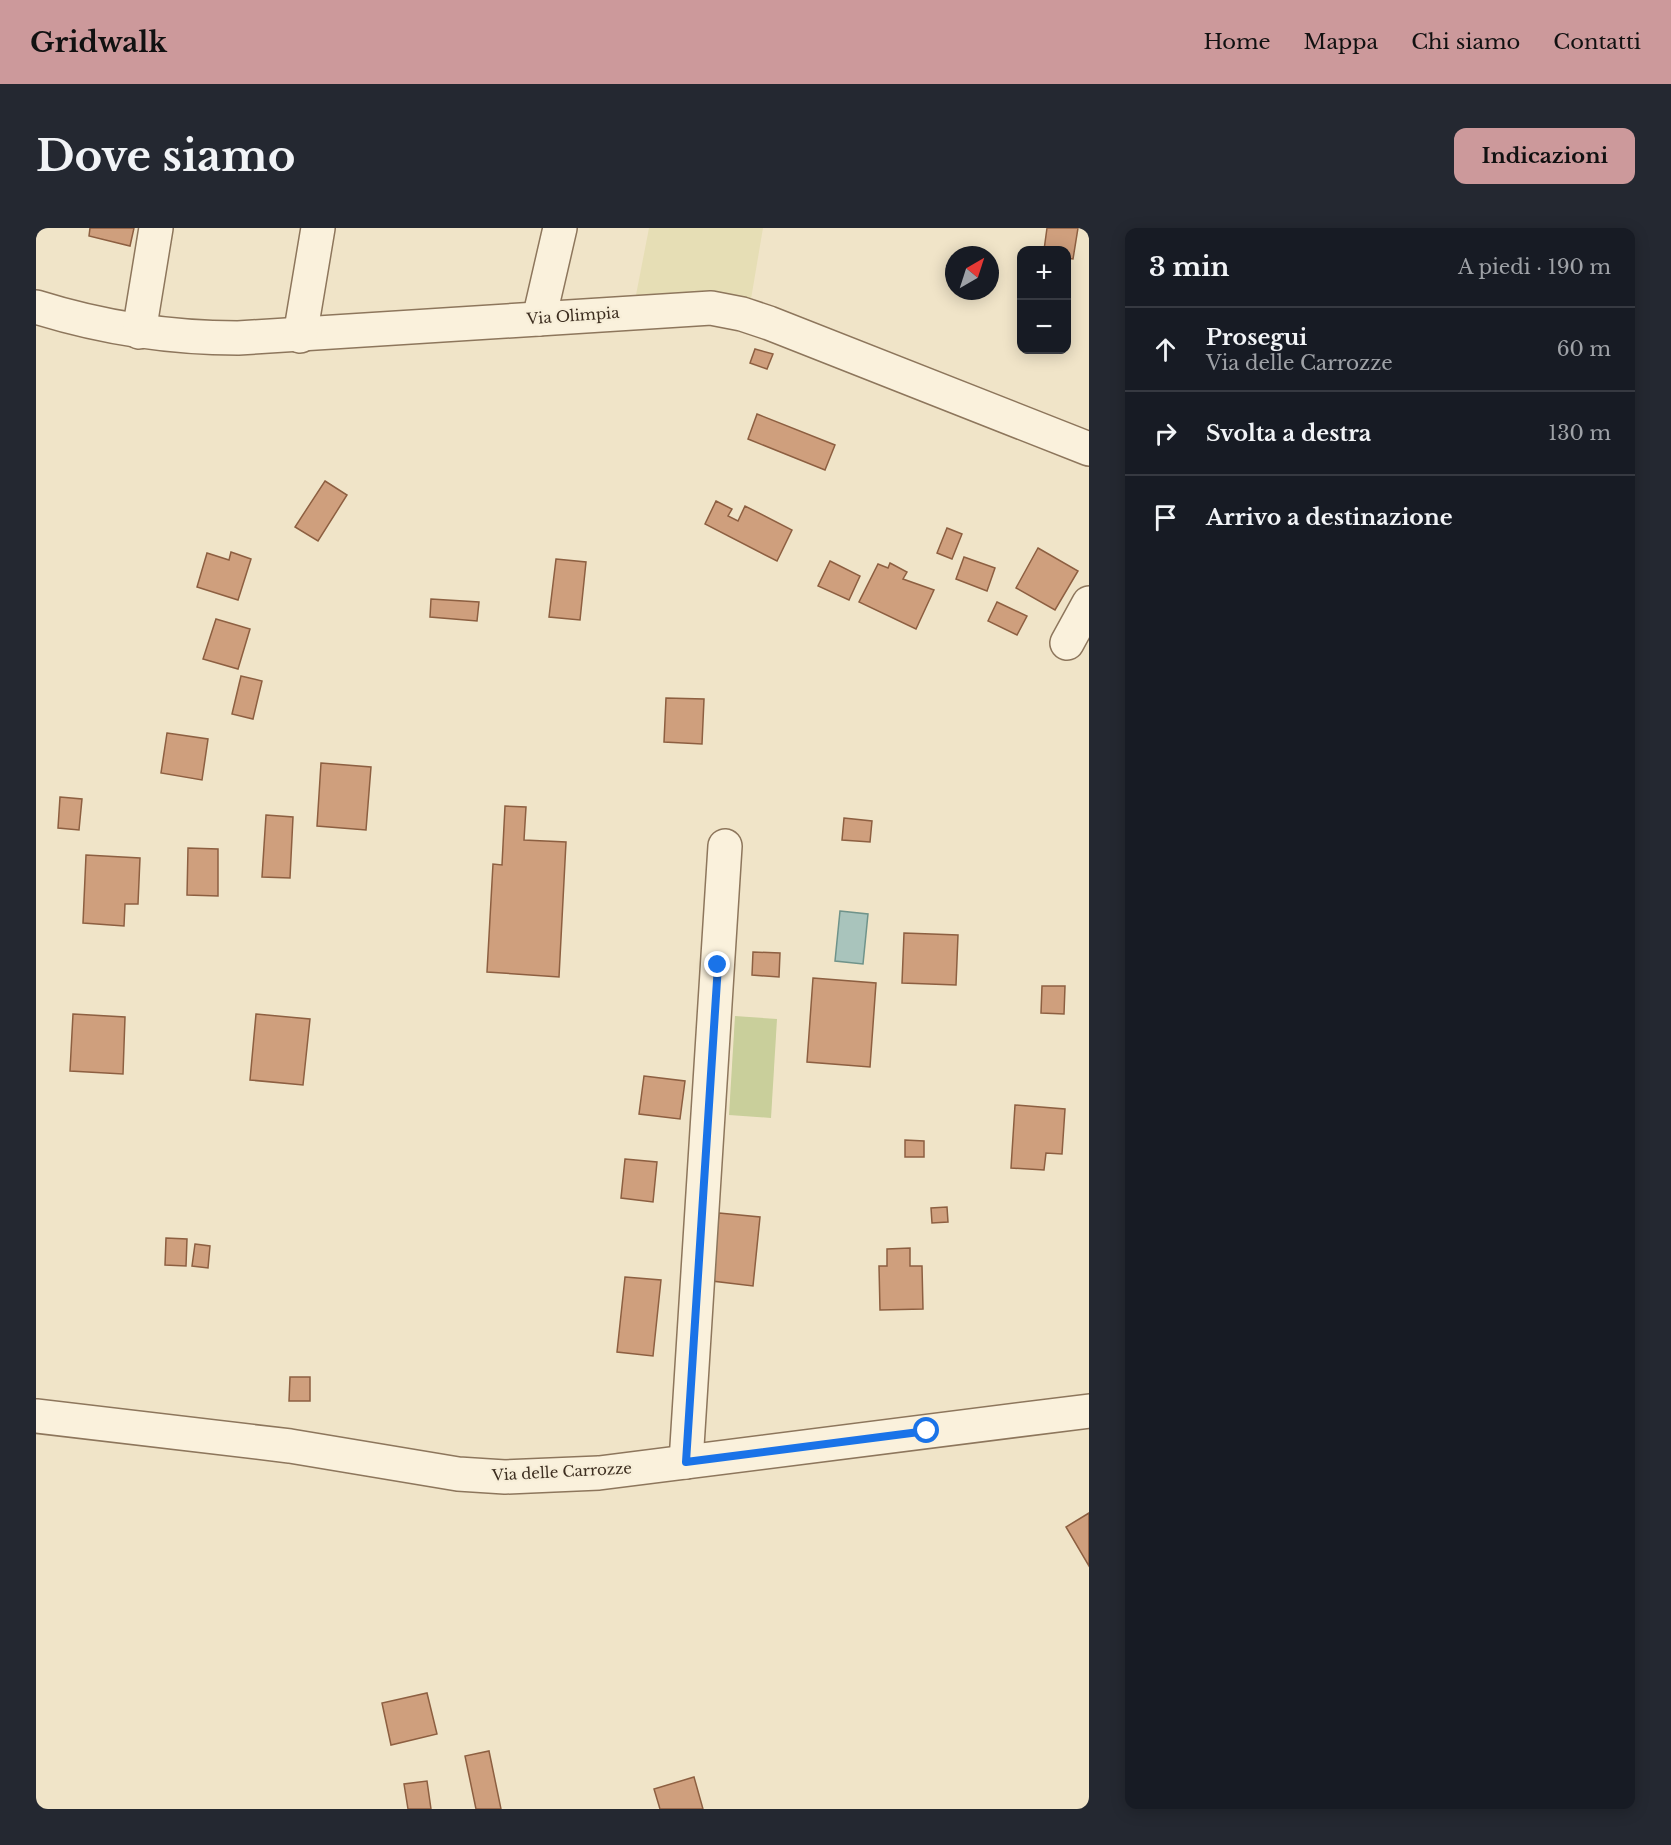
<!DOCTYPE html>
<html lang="it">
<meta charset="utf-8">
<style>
body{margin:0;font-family:"Libre Baskerville",serif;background:#242831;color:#f1f3f6}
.controls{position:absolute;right:18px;top:18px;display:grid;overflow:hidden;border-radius:12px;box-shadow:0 3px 15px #0003}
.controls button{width:54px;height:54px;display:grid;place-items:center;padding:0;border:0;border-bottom:2px solid #363941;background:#171b24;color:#f1f3f6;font:30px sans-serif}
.compass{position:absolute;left:909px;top:18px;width:54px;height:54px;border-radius:50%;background:#171b24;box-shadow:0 3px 15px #0003;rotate:39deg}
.stop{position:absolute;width:18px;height:18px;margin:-14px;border:4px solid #1a73e8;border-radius:50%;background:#fff}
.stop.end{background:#1a73e8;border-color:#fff;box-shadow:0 2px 6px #0008}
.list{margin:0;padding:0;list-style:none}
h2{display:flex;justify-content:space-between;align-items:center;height:78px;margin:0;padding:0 24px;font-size:26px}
h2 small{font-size:20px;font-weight:400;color:#9ea1a6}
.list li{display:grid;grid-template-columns:39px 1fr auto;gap:18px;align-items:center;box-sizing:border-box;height:84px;padding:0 24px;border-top:2px solid #363941}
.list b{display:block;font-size:22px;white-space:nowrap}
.list p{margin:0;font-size:20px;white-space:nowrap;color:#9ea1a6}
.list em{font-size:20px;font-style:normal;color:#9ea1a6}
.icon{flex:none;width:33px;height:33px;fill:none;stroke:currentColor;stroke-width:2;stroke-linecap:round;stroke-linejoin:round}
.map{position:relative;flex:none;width:1053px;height:1581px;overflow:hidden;border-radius:12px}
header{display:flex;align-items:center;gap:36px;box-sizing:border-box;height:84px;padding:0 30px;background:#cc999b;color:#111}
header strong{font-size:28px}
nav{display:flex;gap:33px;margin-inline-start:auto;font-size:21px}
.intro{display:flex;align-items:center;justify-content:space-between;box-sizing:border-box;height:144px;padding:0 36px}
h1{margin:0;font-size:42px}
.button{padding:15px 27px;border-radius:12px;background:#cc999b;color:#111;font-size:21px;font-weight:700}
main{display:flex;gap:36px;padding:0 36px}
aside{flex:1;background:#171b24;border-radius:12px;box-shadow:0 3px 15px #0003}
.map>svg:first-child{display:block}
.farmland{fill:#e6deb5}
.green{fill:#c9cf9b}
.water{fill:#a9c4bc;stroke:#6f938a;stroke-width:1.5}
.building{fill:#cf9f7d;stroke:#8d5f41;stroke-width:1.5}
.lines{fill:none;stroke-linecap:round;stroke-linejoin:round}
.minor-casing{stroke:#8d765c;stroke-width:36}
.minor{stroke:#faf1dc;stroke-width:33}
.route{stroke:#1a73e8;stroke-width:8}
.labels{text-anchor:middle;stroke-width:4.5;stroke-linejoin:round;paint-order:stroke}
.street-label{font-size:15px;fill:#3d2e20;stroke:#f7eed8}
</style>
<header>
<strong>Gridwalk</strong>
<nav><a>Home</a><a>Mappa</a><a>Chi siamo</a><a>Contatti</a></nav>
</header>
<div class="intro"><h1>Dove siamo</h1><a class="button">Indicazioni</a></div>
<main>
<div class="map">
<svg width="1053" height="1581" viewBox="0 0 1053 1581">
<rect width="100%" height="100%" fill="#f0e4c8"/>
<path class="farmland" d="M613,0H727L715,71L667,64L600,67Z"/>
<path class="green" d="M699,788L741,791L735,890L693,887Z"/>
<path class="water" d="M804,683L832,686L827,736L799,733Z"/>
<g class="building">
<path d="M54,0H98L94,18L53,8Z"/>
<path d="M1011,0H1042L1037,31L1030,30V22H1008Z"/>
<path d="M719,121L737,126L731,141L714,135Z"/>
<path d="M721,186L799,217L789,242L712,211Z"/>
<path d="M289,253L311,267L282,313L259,299Z"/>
<path d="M680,273L696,281L692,288L702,293L709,278L756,302L741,333L669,296Z"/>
<path d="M911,300L926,306L916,331L901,325Z"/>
<path d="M1002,320L1042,343L1019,382L980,360Z"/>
<path d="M195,324L215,331L202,372L161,359L171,325L193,332Z"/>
<path d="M928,329L959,340L951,363L920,351Z"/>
<path d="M520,331L550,334L544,392L513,389Z"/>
<path d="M794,333L824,348L813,372L782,358Z"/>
<path d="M854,335L871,344L867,351L898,362L880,401L823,374L842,336L852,340Z"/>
<path d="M395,371L443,374L441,393L394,389Z"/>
<path d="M961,374L991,388L981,407L952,393Z"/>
<path d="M180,391L214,401L202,441L167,431Z"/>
<path d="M205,448L226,453L217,491L196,486Z"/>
<path d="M630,470L668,471L666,516L628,514Z"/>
<path d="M131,505L172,511L166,552L125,545Z"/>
<path d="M285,535L335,539L330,602L281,598Z"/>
<path d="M24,569L46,571L43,602L22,600Z"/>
<path d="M469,578L490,579L488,612L530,614L523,749L451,744L457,636L466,637Z"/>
<path d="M230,587L257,589L254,650L226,649Z"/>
<path d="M808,590L836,593L834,614L806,612Z"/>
<path d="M152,620L182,621V668L151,667Z"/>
<path d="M50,627L104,630L102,676H89L88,698L47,695Z"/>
<path d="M868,705L922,707L920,757L866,755Z"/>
<path d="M717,724L744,725L743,749L716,747Z"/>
<path d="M777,750L840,755L834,839L771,834Z"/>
<path d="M1006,758H1029L1028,786L1005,785Z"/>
<path d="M37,786L89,789L87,846L34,843Z"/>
<path d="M220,786L274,791L267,857L214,852Z"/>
<path d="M608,848L649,853L644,891L603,886Z"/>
<path d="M979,877L1029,881L1026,926L1010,925L1008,942L975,940Z"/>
<path d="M869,912L888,913V929H869Z"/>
<path d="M589,931L621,934L617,974L585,970Z"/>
<path d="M911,979L912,994L896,995L895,980Z"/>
<path d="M683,985L724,989L717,1058L676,1053Z"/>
<path d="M130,1010L151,1011L150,1038L129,1037Z"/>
<path d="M159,1016L174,1018L172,1040L156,1038Z"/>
<path d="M874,1020V1038H886L887,1081L844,1082L843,1038H851V1021Z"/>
<path d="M589,1049L625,1052L617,1128L581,1124Z"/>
<path d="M254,1149H274V1173H253Z"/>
<path d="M1053,1285V1338L1030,1299Z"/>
<path d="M391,1465L401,1506L355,1517L346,1475Z"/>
<path d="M453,1523L465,1581H440L429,1528Z"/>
<path d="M658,1549L667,1581H624L618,1561Z"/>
<path d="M391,1553L395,1581H372L368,1556Z"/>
</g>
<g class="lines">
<g class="minor-casing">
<g id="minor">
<path d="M0,79C67,100 132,110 202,110L675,80L706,86L733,95L1053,221"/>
<path d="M503,91L524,0"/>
<path d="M103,104L120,0"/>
<path d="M264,108L282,0"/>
<path d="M1031,415L1053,375"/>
<path d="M0,1188L254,1218L422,1246L469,1249L563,1245L1053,1183"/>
<path d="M650,1234L689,618"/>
</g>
</g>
<use href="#minor" class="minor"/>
</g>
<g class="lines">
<path class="route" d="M682,737L650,1234L891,1203"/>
</g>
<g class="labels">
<g class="street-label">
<text transform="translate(537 88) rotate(-4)" y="5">Via Olimpia</text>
<text transform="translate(526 1244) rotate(-3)" y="5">Via delle Carrozze</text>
</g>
</g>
</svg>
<div class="controls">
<button>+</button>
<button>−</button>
</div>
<svg class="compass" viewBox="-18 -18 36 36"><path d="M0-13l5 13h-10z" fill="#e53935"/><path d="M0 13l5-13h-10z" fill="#9ea1a6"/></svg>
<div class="stop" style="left:891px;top:1203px"></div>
<div class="stop end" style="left:682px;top:737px"></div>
</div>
<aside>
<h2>3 min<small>A piedi · 190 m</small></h2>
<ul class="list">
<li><svg class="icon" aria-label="ahead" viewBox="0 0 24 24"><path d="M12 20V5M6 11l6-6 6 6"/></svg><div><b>Prosegui</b><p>Via delle Carrozze</p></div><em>60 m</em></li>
<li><svg class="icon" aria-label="right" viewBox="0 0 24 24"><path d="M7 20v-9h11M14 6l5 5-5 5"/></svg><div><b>Svolta a destra</b></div><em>130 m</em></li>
<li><svg class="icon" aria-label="arrive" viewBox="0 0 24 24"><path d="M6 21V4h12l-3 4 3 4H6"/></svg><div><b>Arrivo a destinazione</b></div></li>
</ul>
</aside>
</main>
